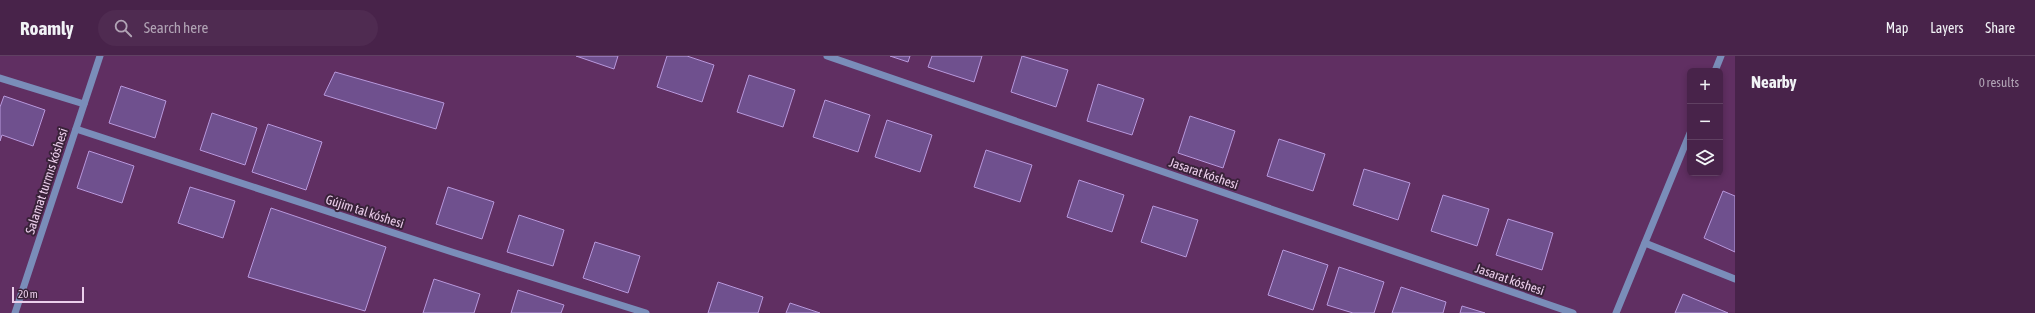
<!DOCTYPE html>
<meta charset="utf-8">
<style>
body{margin:0;font-family:"Asap Condensed",sans-serif;background:#4f2b51;color:#f1f3f6}
.controls{position:absolute;right:12px;top:12px;display:grid;overflow:hidden;border-radius:6px;box-shadow:0 2px 6px #0003}
.controls button{width:36px;height:36px;display:grid;place-items:center;padding:0;border:0;border-bottom:1px solid #604062;background:#48234a;color:#f1f3f6;font:20px sans-serif}
.scale{position:absolute;left:12px;bottom:10px;width:72px;box-sizing:border-box;padding-left:4px;border:2px solid #eccfec;border-top:0;font-size:11px;line-height:14px;white-space:nowrap;color:#eccfec;-webkit-text-stroke:3px #392239;paint-order:stroke}
.list{margin:0;padding:0;list-style:none}
h2{display:flex;justify-content:space-between;align-items:center;height:52px;margin:0;padding:0 16px;font-size:17px}
h2 small{font-size:13px;font-weight:400;color:#b1a4b5}
.icon{flex:none;width:22px;height:22px;fill:none;stroke:currentColor;stroke-width:2;stroke-linecap:round;stroke-linejoin:round}
.map{position:relative;flex:none;width:1735px;height:257px;overflow:hidden}
header{display:flex;align-items:center;gap:24px;box-sizing:border-box;height:56px;padding:0 20px;background:#48234a;border-bottom:1px solid #604062}
header strong{font-size:19px}
nav{display:flex;gap:22px;margin-inline-start:auto;font-size:14px}
.search{width:280px;height:36px;background:#4f2b51;display:flex;align-items:center;gap:10px;box-sizing:border-box;padding:0 14px;border-radius:22px;color:#b1a4b5;font-size:15px}
main{display:flex}
aside{flex:1;background:#48234a}
.map>svg:first-child{display:block}
.building{fill:#6f508e;stroke:#b898dc}
.lines{fill:none;stroke-linecap:round;stroke-linejoin:round}
.minor{stroke:#7a8db9;stroke-width:7}
.labels{text-anchor:middle;stroke-width:4;stroke-linejoin:round;paint-order:stroke}
.street-label{font-size:13px;fill:#eccfec;stroke:#392239}
</style>
<header>
<strong>Roamly</strong>
<div class="search"><svg class="icon" aria-label="search" viewBox="0 0 24 24"><circle cx="10" cy="10" r="6"/><path d="M15 15l6 6"/></svg>Search here</div>
<nav><a>Map</a><a>Layers</a><a>Share</a></nav>
</header>
<main>
<div class="map">
<svg width="1735" height="257" viewBox="0 0 1735 257">
<rect width="100%" height="100%" fill="#602f62"/>
<g class="building">
<path d="M576,0H618L614,13Z"/>
<path d="M667,0H687L714,9L702,46L657,31Z"/>
<path d="M890,0H910L908,6Z"/>
<path d="M932,0H982L974,26L928,11Z"/>
<path d="M1022,0L1068,14L1056,51L1011,36Z"/>
<path d="M335,16L444,47L436,73L324,39Z"/>
<path d="M749,19L795,34L783,71L737,56Z"/>
<path d="M1098,28L1144,43L1132,79L1087,65Z"/>
<path d="M121,30L166,45L155,82L109,67Z"/>
<path d="M4,40L45,54L33,90L2,79L0,85V51Z"/>
<path d="M825,44L870,59L858,96L813,81Z"/>
<path d="M212,57L257,72L245,109L200,94Z"/>
<path d="M1190,60L1235,75L1223,112L1178,97Z"/>
<path d="M887,64L932,79L920,116L875,101Z"/>
<path d="M268,68L322,86L306,134L252,116Z"/>
<path d="M1279,83L1325,98L1313,135L1267,120Z"/>
<path d="M986,94L1032,109L1020,146L974,131Z"/>
<path d="M89,95L134,110L122,147L77,132Z"/>
<path d="M1364,113L1410,127L1398,164L1353,149Z"/>
<path d="M1079,124L1124,139L1112,176L1067,161Z"/>
<path d="M190,131L235,145L223,182L178,167Z"/>
<path d="M448,131L494,146L482,183L436,168Z"/>
<path d="M1723,135L1735,140V196L1704,182Z"/>
<path d="M1443,139L1489,153L1477,190L1431,175Z"/>
<path d="M1153,150L1198,164L1186,201L1141,186Z"/>
<path d="M271,152L386,191L365,255L248,221Z"/>
<path d="M519,159L564,174L553,210L507,196Z"/>
<path d="M1508,163L1553,177L1542,214L1496,199Z"/>
<path d="M595,186L640,200L628,237L583,222Z"/>
<path d="M1283,194L1328,209L1313,254L1268,239Z"/>
<path d="M1339,211L1384,226L1374,257H1353L1327,249Z"/>
<path d="M434,223L480,238L474,257H423Z"/>
<path d="M718,226L763,241L758,257H708Z"/>
<path d="M1401,231L1446,246L1443,257H1392Z"/>
<path d="M518,234L564,249L561,257H511Z"/>
<path d="M1683,238L1728,257H1675Z"/>
<path d="M790,247L820,257H786Z"/>
<path d="M1462,250L1485,257H1460Z"/>
</g>
<g class="lines">
<g class="minor">
<path d="M827,0L1573,257"/>
<path d="M1715,15L1721,0"/>
<path d="M0,22L84,48"/>
<path d="M76,73L452,196L646,257"/>
<path d="M1645,187L1735,223"/>
<path d="M15,257L100,0"/>
<path d="M1616,257L1690,77"/>
</g>
</g>
<g class="labels">
<g class="street-label">
<text transform="translate(1204 117) rotate(19)" y="5">Jasarat kóshesi</text>
<text transform="translate(46 125) rotate(-72)" y="5">Salamat turmıs kóshesi</text>
<text transform="translate(365 155) rotate(18)" y="5">Gújim tal kóshesi</text>
<text transform="translate(1510 223) rotate(19)" y="5">Jasarat kóshesi</text>
</g>
</g>
</svg>
<div class="controls">
<button>+</button>
<button>−</button>
<button><svg class="icon" aria-label="layers" viewBox="0 0 24 24"><path d="M12 4l9 5-9 5-9-5zM3 14l9 5 9-5"/></svg></button>
</div>
<div class="scale">20 m</div>
</div>
<aside>
<h2>Nearby<small>0 results</small></h2>
<ul class="list">
</ul>
</aside>
</main>
